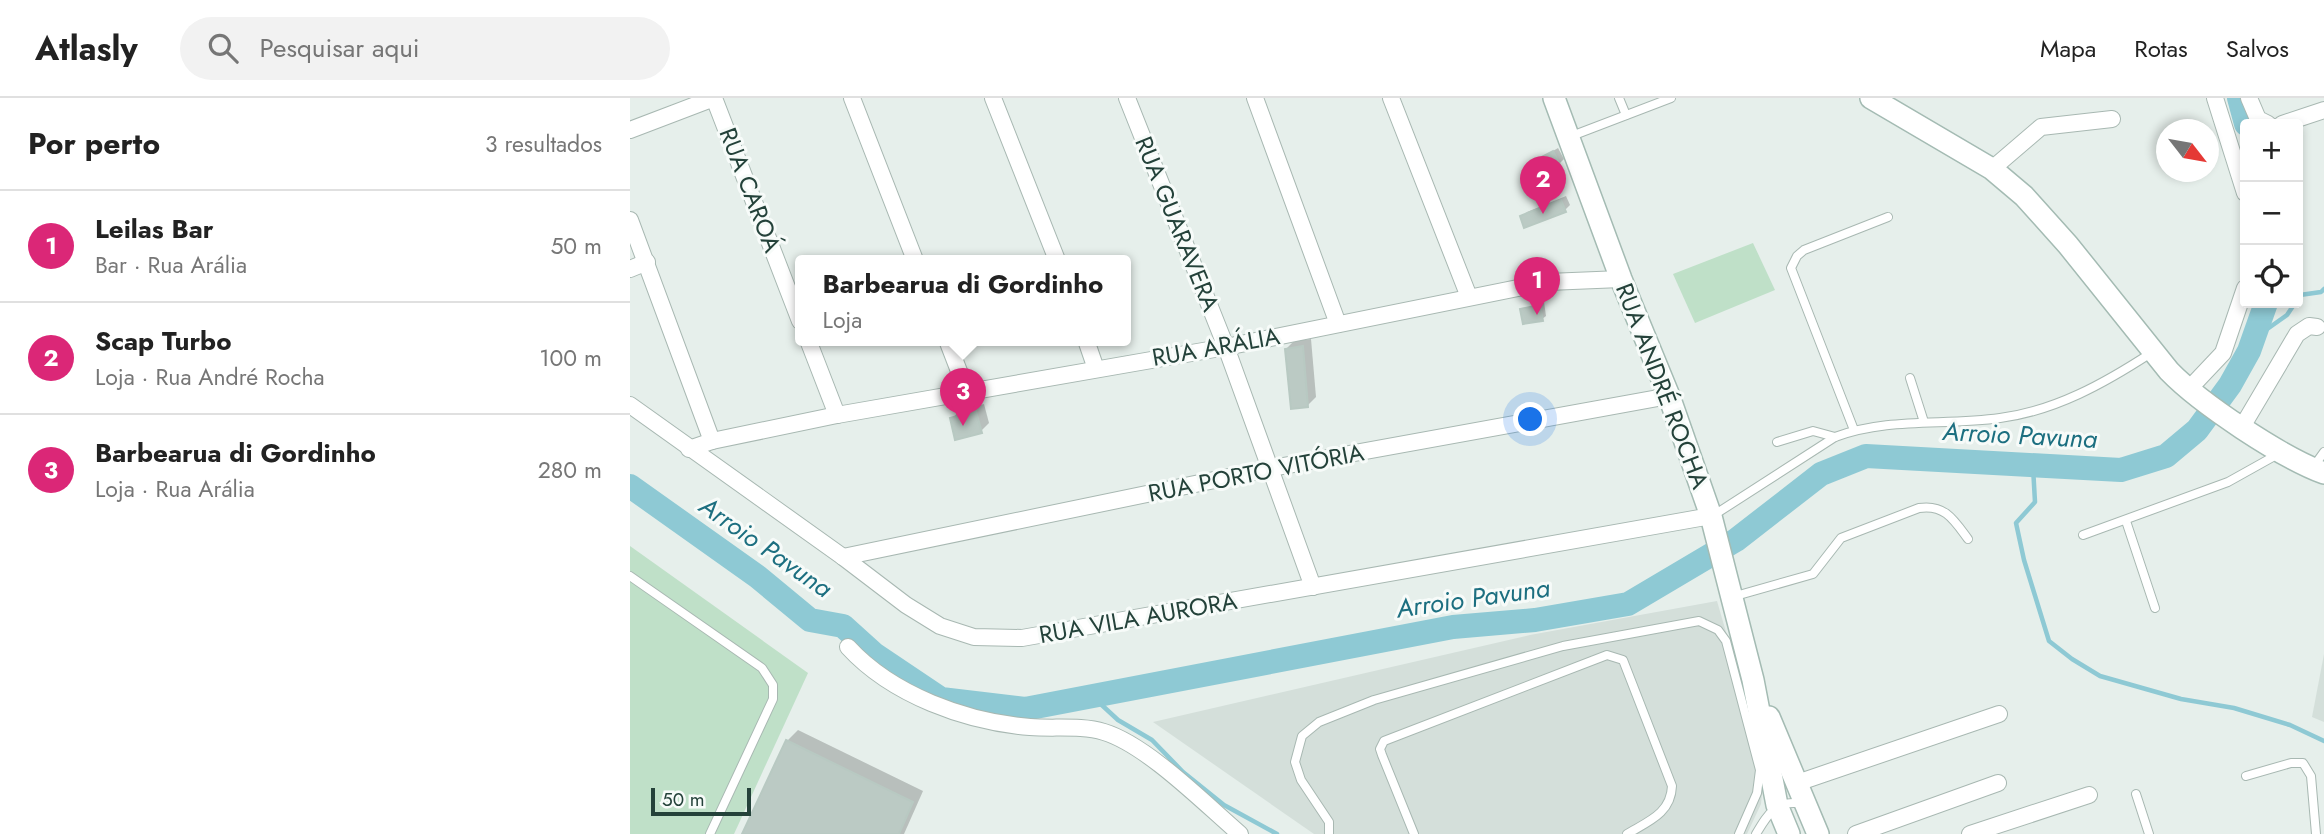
<!DOCTYPE html>
<html lang="pt">
<meta charset="utf-8">
<style>
body{margin:0;font-family:Jost,sans-serif;background:#f2f2f2;color:#222}
.controls{position:absolute;right:21px;top:21px;display:grid;overflow:hidden;border-radius:7px;box-shadow:0 4px 10px #0003}
.controls button{width:63px;height:63px;display:grid;place-items:center;padding:0;border:0;border-bottom:2px solid #e0e0e0;background:#fff;color:#222;font:35px sans-serif}
.compass{position:absolute;left:1526px;top:21px;width:63px;height:63px;border-radius:50%;background:#fff;box-shadow:0 4px 10px #0003;rotate:121deg}
.scale{position:absolute;left:21px;bottom:18px;width:100px;box-sizing:border-box;padding-left:7px;border:4px solid #24423a;border-top:0;font-size:19px;line-height:24px;white-space:nowrap;color:#24423a;-webkit-text-stroke:5px #f7fbf9;paint-order:stroke}
.you{position:absolute;left:901px;top:322px;width:24px;height:24px;margin:-18px;border:5px solid #fff;border-radius:50%;background:#1a73e8;box-shadow:0 0 0 10px #1a73e833}
.badge{display:grid;place-items:center;width:46px;height:46px;border-radius:50%;background:#db2777;color:#fff;font-size:23px;font-weight:700}
.pin{position:absolute;translate:-50% -58px;filter:drop-shadow(0 2px 4px #0008)}
.pin::after{content:'';position:absolute;top:37px;width:24px;height:21px;background:inherit;clip-path:polygon(0 0,100% 0,50% 100%)}
.popup{position:absolute;left:165px;top:157px;width:336px;height:91px;box-sizing:border-box;display:grid;place-content:center;border-radius:7px;background:#fff;filter:drop-shadow(0 2px 5px #0005);font-size:23px;white-space:nowrap;color:#767676}
.popup b{font-size:26px;color:#222}
.popup::after{content:'';position:absolute;left:50%;top:100%;margin-left:-14px;border:14px solid transparent;border-top-color:#fff}
.list{margin:0;padding:0;list-style:none}
h2{display:flex;justify-content:space-between;align-items:center;height:91px;margin:0;padding:0 28px;font-size:30px}
h2 small{font-size:23px;font-weight:400;color:#767676}
.list li{display:grid;grid-template-columns:46px 1fr auto;gap:21px;align-items:center;box-sizing:border-box;height:112px;padding:0 28px;border-top:2px solid #e0e0e0}
.list b{display:block;font-size:26px;white-space:nowrap}
.list p{margin:0;font-size:23px;white-space:nowrap;color:#767676}
.list em{font-size:23px;font-style:normal;color:#767676}
.icon{flex:none;width:38px;height:38px;fill:none;stroke:currentColor;stroke-width:2;stroke-linecap:round;stroke-linejoin:round}
.map{position:relative;flex:none;width:1694px;height:736px;overflow:hidden}
header{display:flex;align-items:center;gap:42px;box-sizing:border-box;height:98px;padding:0 35px;background:#fff;border-bottom:2px solid #e0e0e0}
header strong{font-size:33px}
nav{display:flex;gap:38px;margin-inline-start:auto;font-size:24px}
.search{width:490px;height:63px;background:#f2f2f2;display:flex;align-items:center;gap:18px;box-sizing:border-box;padding:0 24px;border-radius:38px;color:#767676;font-size:26px}
main{display:flex}
aside{flex:1;background:#fff}
.map>svg:first-child{display:block}
.built{fill:#d4dfda}
.green{fill:#bfe0c8}
.shadow{fill:#0003}
.lines{fill:none;stroke-linecap:round;stroke-linejoin:round}
.stream{stroke:#8ec9d4;stroke-width:4.5}
.river{stroke:#8ec9d4;stroke-width:24}
.building{fill:#bbcac4;stroke:#b8c9c2;stroke-width:2}
.service-casing{stroke:#a8b8b2;stroke-width:10}
.minor-casing{stroke:#a8b8b2;stroke-width:18}
.secondary-casing{stroke:#a4bbb3;stroke-width:24}
.service{stroke:#fff;stroke-width:8}
.minor{stroke:#fff;stroke-width:16}
.secondary{stroke:#fff;stroke-width:21}
.labels{text-anchor:middle;stroke-width:6;stroke-linejoin:round;paint-order:stroke}
.street-label{font-size:24px;fill:#24423a;stroke:#f7fbf9}
.water-label{font-size:26px;font-style:italic;fill:#1c6f80;stroke:#f7fbf9}
</style>
<header>
<strong>Atlasly</strong>
<div class="search"><svg class="icon" aria-label="search" viewBox="0 0 24 24"><circle cx="10" cy="10" r="6"/><path d="M15 15l6 6"/></svg>Pesquisar aqui</div>
<nav><a>Mapa</a><a>Rotas</a><a>Salvos</a></nav>
</header>
<main>
<aside>
<h2>Por perto<small>3 resultados</small></h2>
<ul class="list">
<li><span class="badge">1</span><div><b>Leilas Bar</b><p>Bar · Rua Arália</p></div><em>50 m</em></li>
<li><span class="badge">2</span><div><b>Scap Turbo</b><p>Loja · Rua André Rocha</p></div><em>100 m</em></li>
<li><span class="badge">3</span><div><b>Barbearua di Gordinho</b><p>Loja · Rua Arália</p></div><em>280 m</em></li>
</ul>
</aside>
<div class="map">
<svg width="1694" height="736" viewBox="0 0 1694 736">
<rect width="100%" height="100%" fill="#e6efeb"/>
<g class="built">
<path d="M1087,503L1135,668L1131,706L1117,736H684L523,624L900,537Z"/>
<path d="M1694,556V624L1682,619Z"/>
</g>
<g class="green">
<path d="M1123,145L1145,192L1065,225L1043,176Z"/>
<path d="M0,448L178,575L104,736H0Z"/>
</g>
<g class="shadow">
<path d="M928,50L934,61L929,66L906,63Z"/>
<path d="M936,98L940,107L935,112L892,119L897,114Z"/>
<path d="M914,204L916,218L912,221L892,212Z"/>
<path d="M681,241L686,299L678,307L656,251L664,243Z"/>
<path d="M354,306L359,325L351,333L322,321L330,312Z"/>
<path d="M168,632L293,693L274,736H114L157,643Z"/>
</g>
<g class="lines">
<g class="stream">
<path d="M1668,201L1670,197L1691,194L1694,191"/>
<path d="M1619,253L1633,234L1657,217L1665,205"/>
<path d="M1403,369L1405,404L1386,425L1394,462L1419,543L1442,561L1470,578L1551,601L1604,610L1660,627L1694,643"/>
<path d="M462,598L488,622L522,642L553,674L594,707L647,736"/>
</g>
<g class="river">
<path d="M1609,0L1616,26"/>
<path d="M0,388L128,479L180,522L213,528L244,556L311,601L395,611L823,529L905,522L998,506L1106,442L1191,376L1236,358L1491,372L1536,358L1567,332L1600,287L1619,253L1636,205"/>
</g>
</g>
<g class="building">
<path d="M923,53L930,67L910,76L904,63Z"/>
<path d="M931,102L936,114L894,130L890,118Z"/>
<path d="M910,207L913,223L893,226L890,211Z"/>
<path d="M673,248L678,309L661,311L655,251Z"/>
<path d="M346,313L352,335L325,342L320,320Z"/>
<path d="M156,642L283,704L269,736H112Z"/>
</g>
<g class="lines">
<g class="service-casing">
<g id="service">
<path d="M989,0L996,17"/>
<path d="M939,39L1041,0"/>
<path d="M1280,280L1294,324"/>
<path d="M1224,332L1161,170L1167,158L1174,152L1258,119"/>
<path d="M1147,344L1183,333L1205,339"/>
<path d="M1684,368L1694,354"/>
<path d="M1084,417L1205,339C1259,319 1314,328 1370,320C1425,313 1475,285 1521,255"/>
<path d="M1496,423L1525,510"/>
<path d="M1453,437L1598,384L1650,355"/>
<path d="M0,478L132,570L143,587V601L80,736"/>
<path d="M1102,499L1183,476L1211,440L1289,410C1315,406 1324,422 1338,441"/>
<path d="M1616,678L1661,665H1673L1681,678L1686,736"/>
<path d="M1506,696L1519,736"/>
<path d="M699,736V724L671,682L665,664L672,638L689,624L744,602L933,548L1069,523L1088,532L1096,543L1130,672L1127,695L1109,736"/>
<path d="M784,736L752,657L750,651L754,643L977,557L993,562L1042,688C1041,715 1019,723 997,736"/>
<path d="M1126,736C1139,714 1147,701 1174,706"/>
</g>
</g>
<g class="minor-casing">
<g id="minor">
<path d="M84,0L170,223"/>
<path d="M222,0L285,162"/>
<path d="M363,0L427,162"/>
<path d="M497,0L596,249L683,489"/>
<path d="M625,0L708,226"/>
<path d="M761,0L839,199"/>
<path d="M1585,0L1615,95"/>
<path d="M1619,0L1628,21L1638,26"/>
<path d="M1652,26L1694,12"/>
<path d="M0,32L84,0"/>
<path d="M1362,71L1411,29L1482,21"/>
<path d="M0,122L82,343"/>
<path d="M0,171L17,164"/>
<path d="M178,242L207,317"/>
<path d="M317,242L337,294"/>
<path d="M456,242L466,271"/>
<path d="M1558,292L1593,255L1615,190"/>
<path d="M0,307L213,459L276,507L310,528L344,539L392,540L1081,418"/>
<path d="M1612,329L1667,236L1679,228L1687,229"/>
<path d="M59,351L82,343L207,317L596,249L918,184L991,181"/>
<path d="M213,459L642,370L1039,298"/>
<path d="M218,549C262,597 336,624 400,629C424,631 451,627 474,634C517,647 575,706 610,736"/>
<path d="M1167,685L1369,616"/>
<path d="M1226,736L1368,685"/>
<path d="M1340,736L1459,697"/>
</g>
</g>
<g class="secondary-casing">
<g id="secondary">
<path d="M924,0L991,181L1039,298L1081,418L1123,582L1147,707L1159,736"/>
<path d="M1241,0L1362,71L1394,98L1438,147L1539,273C1571,306 1651,359 1694,375"/>
<path d="M1139,619L1188,736"/>
</g>
</g>
<use href="#service" class="service"/>
<use href="#minor" class="minor"/>
<use href="#secondary" class="secondary"/>
</g>
<g class="labels">
<g class="street-label">
<text transform="translate(120 92) rotate(69)" y="8">RUA CAROÁ</text>
<text transform="translate(547 126) rotate(68)" y="8">RUA GUARAVERA</text>
<text transform="translate(586 249) rotate(-10)" y="8">RUA ARÁLIA</text>
<text transform="translate(1032 288) rotate(69)" y="8">RUA ANDRÉ ROCHA</text>
<text transform="translate(626 375) rotate(-11)" y="8">RUA PORTO VITÓRIA</text>
<text transform="translate(508 520) rotate(-10)" y="8">RUA VILA AURORA</text>
</g>
<g class="water-label">
<text transform="translate(1390 337) rotate(3)" y="9">Arroio Pavuna</text>
<text transform="translate(136 449) rotate(35)" y="9">Arroio Pavuna</text>
<text transform="translate(843 500) rotate(-8)" y="9">Arroio Pavuna</text>
</g>
</g>
</svg>
<div class="controls">
<button>+</button>
<button>−</button>
<button><svg class="icon" aria-label="locate" viewBox="0 0 24 24"><circle cx="12" cy="12" r="6"/><path d="M12 2v4M12 18v4M2 12h4M18 12h4"/></svg></button>
</div>
<svg class="compass" viewBox="-18 -18 36 36"><path d="M0-13l5 13h-10z" fill="#e53935"/><path d="M0 13l5-13h-10z" fill="#767676"/></svg>
<div class="scale">50 m</div>
<div class="you"></div>
<div class="pin badge" style="left:907px;top:217px">1</div>
<div class="pin badge" style="left:913px;top:116px">2</div>
<div class="pin badge" style="left:333px;top:328px">3</div>
<div class="popup"><b>Barbearua di Gordinho</b>Loja</div>
</div>
</main>
